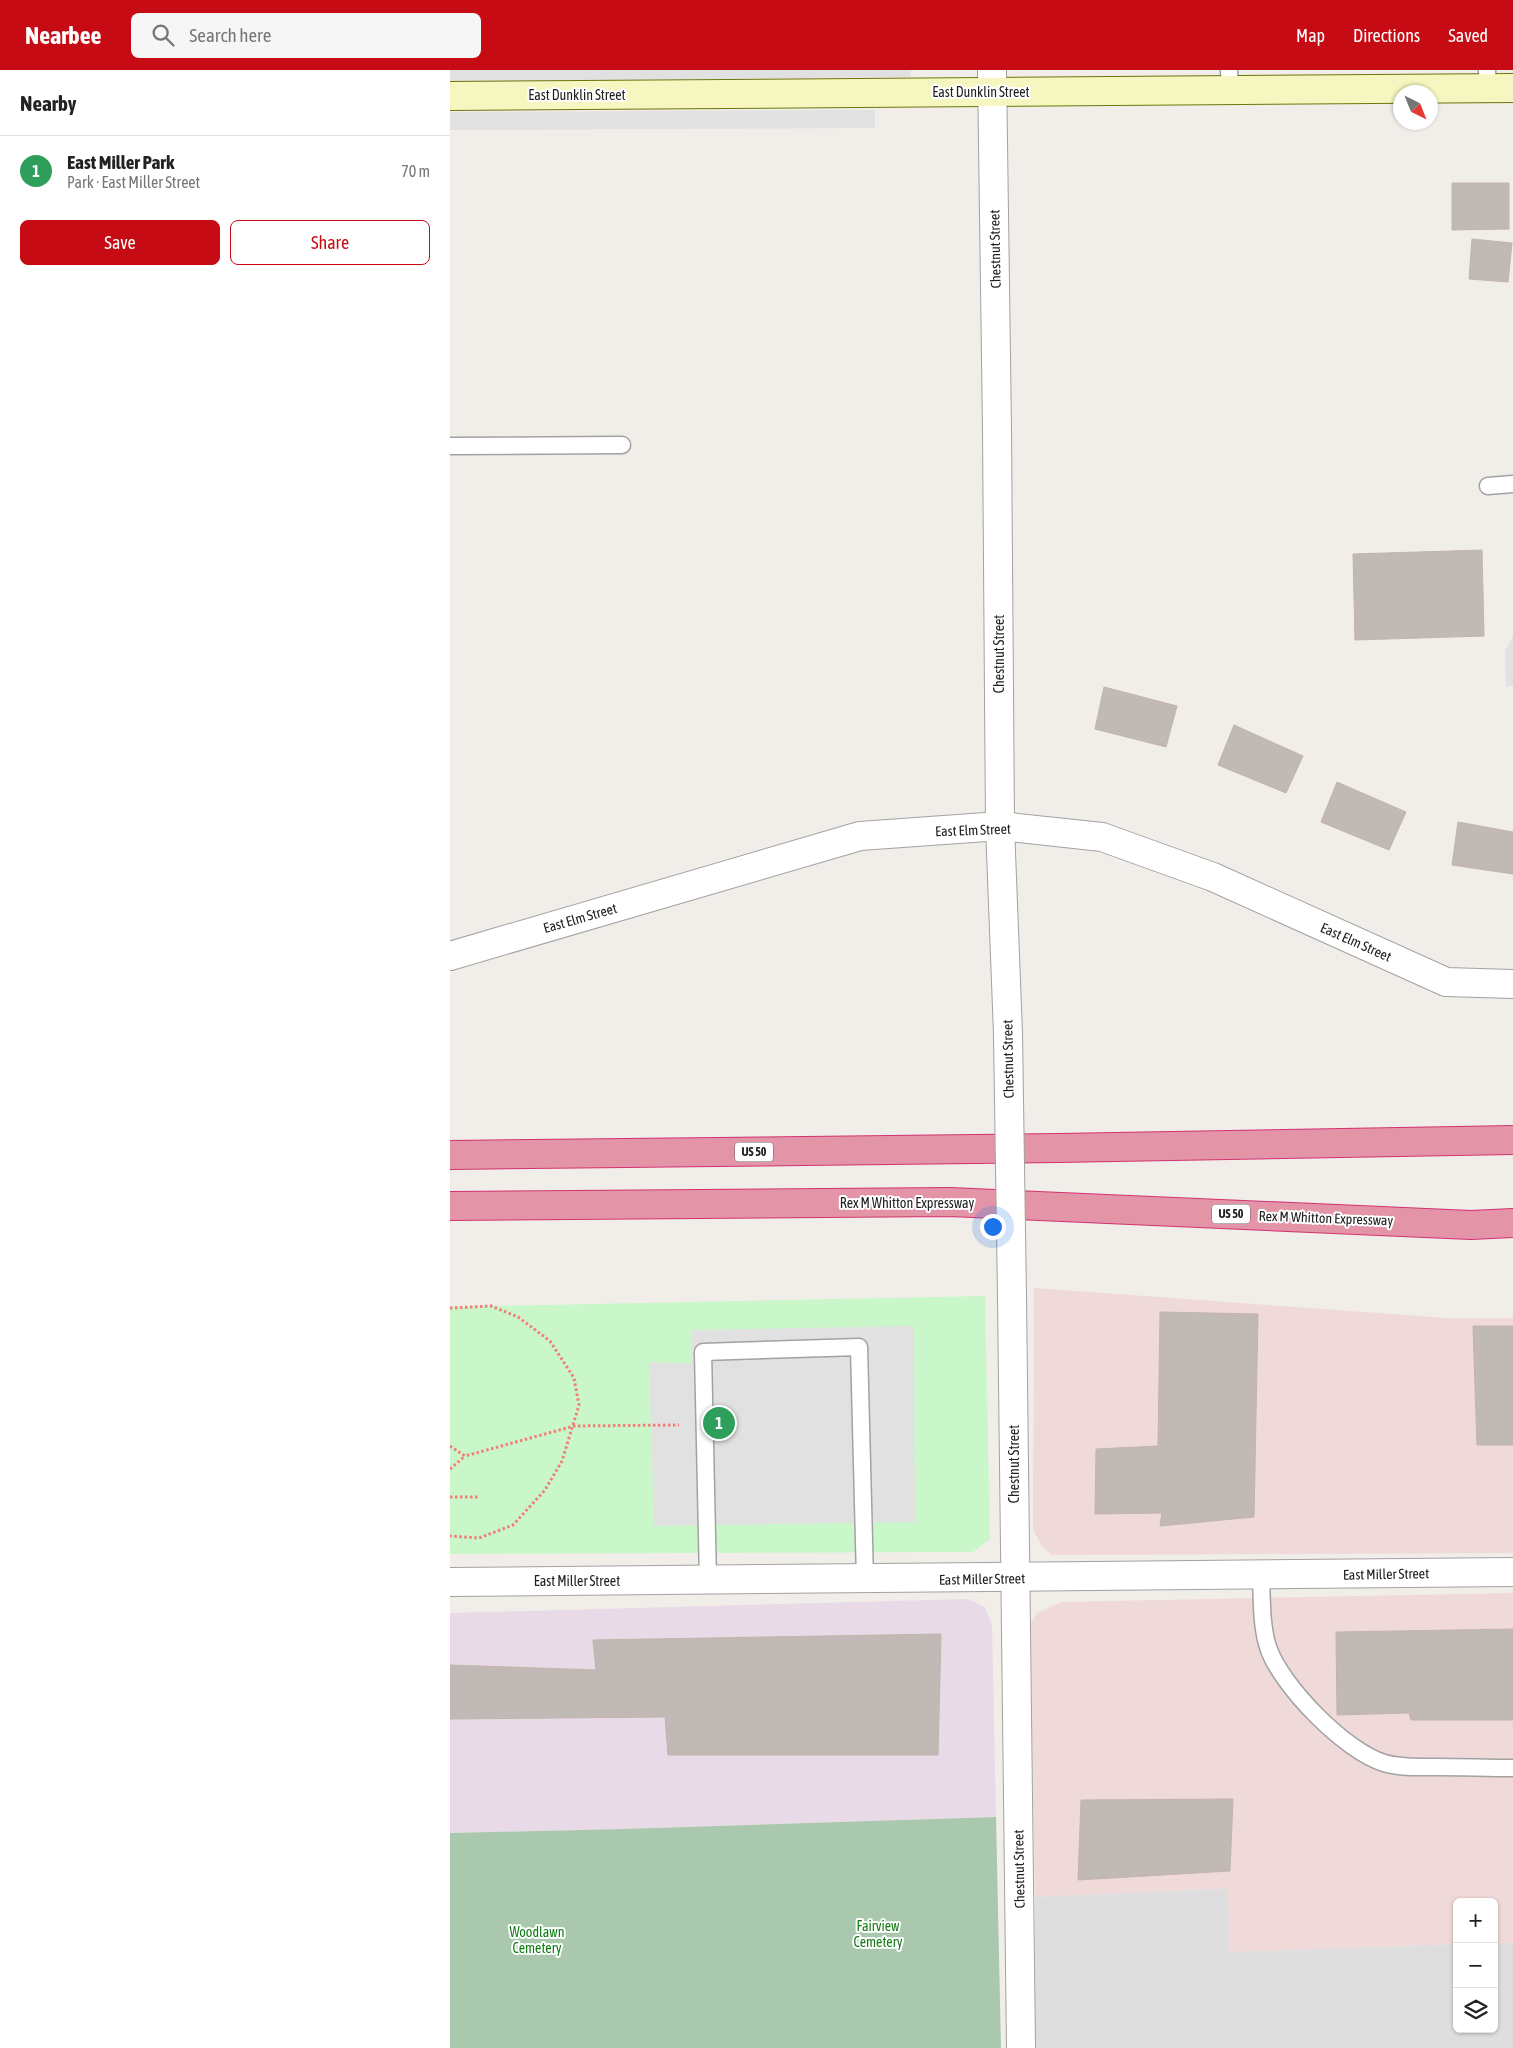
<!DOCTYPE html>
<meta charset="utf-8">
<style>
body{margin:0;font-family:"Asap Condensed",sans-serif;background:#f6f6f6;color:#222}
.controls{position:absolute;right:15px;bottom:15px;display:grid;overflow:hidden;border-radius:8px;box-shadow:0 1px 4px #0004}
.controls button{width:45px;height:45px;display:grid;place-items:center;padding:0;border:0;border-bottom:1px solid #e0e0e0;background:#fff;color:#222;font:25px sans-serif}
.compass{position:absolute;left:943px;top:15px;width:45px;height:45px;border-radius:50%;background:#fff;box-shadow:0 1px 4px #0004;rotate:137deg}
.you{position:absolute;left:542px;top:1156px;width:18px;height:18px;margin:-12px;border:4px solid #fff;border-radius:50%;background:#1a73e8;box-shadow:0 0 0 8px #1a73e833}
.badge{display:grid;place-items:center;width:32px;height:32px;border-radius:50%;background:#c60b14;color:#fff;font-size:16px;font-weight:700}
.pin{position:absolute;translate:-50% -50%;border:2px solid #fff;box-shadow:0 1px 5px #0006}
.list{margin:0;padding:0;list-style:none}
h2{display:flex;justify-content:space-between;align-items:center;height:65px;margin:0;padding:0 20px;font-size:21px}
h2 small{font-size:16px;font-weight:400;color:#767676}
.list li{display:grid;grid-template-columns:32px 1fr auto;gap:15px;align-items:center;box-sizing:border-box;height:70px;padding:0 20px;border-top:1px solid #e0e0e0}
.list b{display:block;font-size:19px;white-space:nowrap}
.list p{margin:0;font-size:16px;white-space:nowrap;color:#767676}
.list em{font-size:16px;font-style:normal;color:#767676}
.actions{display:flex;gap:10px;padding:15px 20px}
.actions a{flex:1;padding:11px 0;border:1px solid #c60b14;border-radius:8px;text-align:center;font-size:18px;color:#c60b14}
.actions .main{background:#c60b14;color:#fff}
.icon{flex:none;width:28px;height:28px;fill:none;stroke:currentColor;stroke-width:2;stroke-linecap:round;stroke-linejoin:round}
.map{position:relative;flex:none;width:1063px;height:1978px;overflow:hidden}
header{display:flex;align-items:center;gap:30px;box-sizing:border-box;height:70px;padding:0 25px;background:#c60b14;color:#fff}
header strong{font-size:24px}
nav{display:flex;gap:28px;margin-inline-start:auto;font-size:18px}
.search{width:350px;height:45px;background:#f6f6f6;display:flex;align-items:center;gap:12px;box-sizing:border-box;padding:0 18px;border-radius:8px;color:#767676;font-size:19px}
main{display:flex}
aside{flex:1;background:#fff}
.map>svg:first-child{display:block}
.residential{fill:#dfdede}
.commercial{fill:#f0d9d9}
.industrial{fill:#e9dae7}
.cemetery{fill:#aac8ae}
.park{fill:#c9f7ca}
.parking{fill:#e1e1e1}
.building{fill:#c1b9b5;stroke:#c2b4ab}
.lines{fill:none;stroke-linecap:round;stroke-linejoin:round}
.service-casing{stroke:#a2a2a2;stroke-width:19}
.minor-casing{stroke:#a2a2a2;stroke-width:30}
.secondary-casing{stroke:#6e750b;stroke-width:30}
.motorway-casing{stroke:#d23270;stroke-width:30}
.path{stroke:#f27e77;stroke-width:3;stroke-dasharray:2.5 2.5;stroke-linecap:butt}
.service{stroke:#fff;stroke-width:16}
.minor{stroke:#fff;stroke-width:28}
.secondary{stroke:#f6f7c0;stroke-width:28}
.motorway{stroke:#e395a7;stroke-width:28}
.minor-bridge-casing{stroke:#a2a2a2;stroke-width:30;stroke-linecap:butt}
.minor-bridge{stroke:#fff;stroke-width:28}
.labels{text-anchor:middle;stroke-width:4;stroke-linejoin:round;paint-order:stroke}
.shield{fill:#fff;stroke:#646464;stroke-width:1}
.shield-label{font-size:12px;font-weight:bold;fill:#212121}
.street-label{font-size:14px;fill:#212121;stroke:#fff}
.park-label{font-size:14px;fill:#127c16;stroke:#fff}
</style>
<header>
<strong>Nearbee</strong>
<div class="search"><svg class="icon" aria-label="search" viewBox="0 0 24 24"><circle cx="10" cy="10" r="6"/><path d="M15 15l6 6"/></svg>Search here</div>
<nav><a>Map</a><a>Directions</a><a>Saved</a></nav>
</header>
<main>
<aside>
<h2>Nearby<small></small></h2>
<ul class="list">
<li><span class="badge" style="background:#2e9e5b">1</span><div><b>East Miller Park</b><p>Park · East Miller Street</p></div><em>70 m</em></li>
</ul>
<div class="actions"><a class="main">Save</a><a>Share</a></div>
</aside>
<div class="map">
<svg width="1063" height="1978" viewBox="0 0 1063 1978">
<rect width="100%" height="100%" fill="#f1ede8"/>
<path class="residential" d="M779,1818L780,1882L1007,1874V1959H1044V1873L1063,1872V1978H585V1827Z"/>
<g class="commercial">
<path d="M584,1218L997,1248H1063V1483L602,1485L592,1476L583,1460Z"/>
<path d="M1063,1523V1872L1044,1873V1832H1007V1874L779,1882L778,1818L585,1827L580,1555L587,1543L611,1532Z"/>
</g>
<path class="industrial" d="M518,1529L535,1537L542,1555L546,1747L173,1759L0,1763V1543Z"/>
<path class="cemetery" d="M546,1747L551,1978H0V1763L173,1759Z"/>
<path class="park" d="M535,1226L540,1469L523,1482L0,1484V1237Z"/>
<g class="parking">
<path d="M0,0H461L460,7L0,12Z"/>
<path d="M425,40V58L0,60V42Z"/>
<path d="M1063,566V615L1056,617L1055,581Z"/>
<path d="M464,1256L465,1452L204,1456L199,1292L242,1294L241,1260Z"/>
</g>
<g class="building">
<path d="M1002,113H1059V159L1002,160Z"/>
<path d="M1022,169L1062,173L1058,212L1019,209Z"/>
<path d="M1032,480L1034,566L905,570L903,484Z"/>
<path d="M654,617L727,636L716,677L645,659Z"/>
<path d="M784,655L853,686L836,723L768,695Z"/>
<path d="M887,712L956,742L939,780L871,752Z"/>
<path d="M1008,752L1063,762V804L1002,795Z"/>
<path d="M710,1242L808,1244L804,1447L710,1456L712,1443L645,1444L646,1379L708,1376Z"/>
<path d="M1023,1256H1063V1375H1027Z"/>
<path d="M1063,1559V1650H961L959,1643L887,1645L886,1562Z"/>
<path d="M491,1564L488,1685H218L215,1647L0,1649V1595L146,1600L143,1570Z"/>
<path d="M783,1729L780,1801L628,1810L631,1730Z"/>
</g>
<g class="lines">
<g class="service-casing">
<g id="service">
<path d="M779,0L780,21"/>
<path d="M1037,0L1038,19"/>
<path d="M0,376L172,375"/>
<path d="M1038,416L1063,414"/>
<path d="M811,1506C812,1529 811,1555 818,1577C830,1615 896,1682 934,1693C951,1698 970,1697 987,1697C1012,1697 1038,1698 1063,1698"/>
<path d="M258,1511L253,1282L409,1277L415,1510"/>
</g>
</g>
<g class="minor-casing">
<g id="minor">
<path d="M542,0L547,359L550,756L558,964"/>
<path d="M0,886L410,766L550,756L652,767L763,807L996,912L1063,914"/>
<path d="M562,1227L571,1978"/>
<path d="M0,1512L1063,1502"/>
</g>
</g>
<g class="secondary-casing">
<path id="secondary" d="M0,26L1063,18"/>
</g>
<g class="motorway-casing">
<g id="motorway">
<path d="M0,1085L608,1078L1063,1070"/>
<path d="M0,1136L500,1132L1021,1155L1063,1153"/>
</g>
</g>
<g class="path">
<path d="M0,1238L41,1236L68,1247L100,1271L124,1308L129,1335L112,1391L95,1420L63,1455L29,1468L0,1466"/>
<path d="M0,1376L15,1386L124,1356L229,1355"/>
<path d="M0,1399L15,1386"/>
<path d="M0,1427H28"/>
</g>
<use href="#service" class="service"/>
<use href="#minor" class="minor"/>
<use href="#secondary" class="secondary"/>
<use href="#motorway" class="motorway"/>
<g class="minor-bridge-casing">
<path id="minor-bridge" d="M558,964L562,1227"/>
</g>
<use href="#minor-bridge" class="minor-bridge"/>
</g>
<g class="labels">
<g class="shield">
<rect x="285" y="1072.5" width="38" height="19" rx="4"/>
<rect x="762" y="1134.5" width="38" height="19" rx="4"/>
</g>
<g class="shield-label">
<text x="304" y="1086">US 50</text>
<text x="781" y="1148">US 50</text>
</g>
<g class="street-label">
<text x="531" y="27">East Dunklin Street</text>
<text x="127" y="30">East Dunklin Street</text>
<text transform="translate(545 179) rotate(-91)" y="5">Chestnut Street</text>
<text transform="translate(549 584) rotate(-90)" y="5">Chestnut Street</text>
<text transform="translate(523 760) rotate(-2)" y="5">East Elm Street</text>
<text transform="translate(130 848) rotate(-16)" y="5">East Elm Street</text>
<text transform="translate(906 872) rotate(24)" y="5">East Elm Street</text>
<text transform="translate(558 989) rotate(-91)" y="5">Chestnut Street</text>
<text x="457" y="1138">Rex M Whitton Expressway</text>
<text transform="translate(876 1148) rotate(2)" y="5">Rex M Whitton Expressway</text>
<text transform="translate(564 1394) rotate(-90)" y="5">Chestnut Street</text>
<text transform="translate(936 1504) rotate(-1)" y="5">East Miller Street</text>
<text transform="translate(532 1509) rotate(-1)" y="5">East Miller Street</text>
<text x="127" y="1516">East Miller Street</text>
<text transform="translate(569 1799) rotate(-91)" y="5">Chestnut Street</text>
</g>
<g class="park-label">
<text x="428" y="1861">Fairview<tspan x="428" dy="16">Cemetery</tspan></text>
<text x="87" y="1867">Woodlawn<tspan x="87" dy="16">Cemetery</tspan></text>
</g>
</g>
</svg>
<div class="controls">
<button>+</button>
<button>−</button>
<button><svg class="icon" aria-label="layers" viewBox="0 0 24 24"><path d="M12 4l9 5-9 5-9-5zM3 14l9 5 9-5"/></svg></button>
</div>
<svg class="compass" viewBox="-18 -18 36 36"><path d="M0-13l5 13h-10z" fill="#e53935"/><path d="M0 13l5-13h-10z" fill="#767676"/></svg>
<div class="you"></div>
<div class="pin badge" style="left:269px;top:1353px;background:#2e9e5b">1</div>
</div>
</main>
